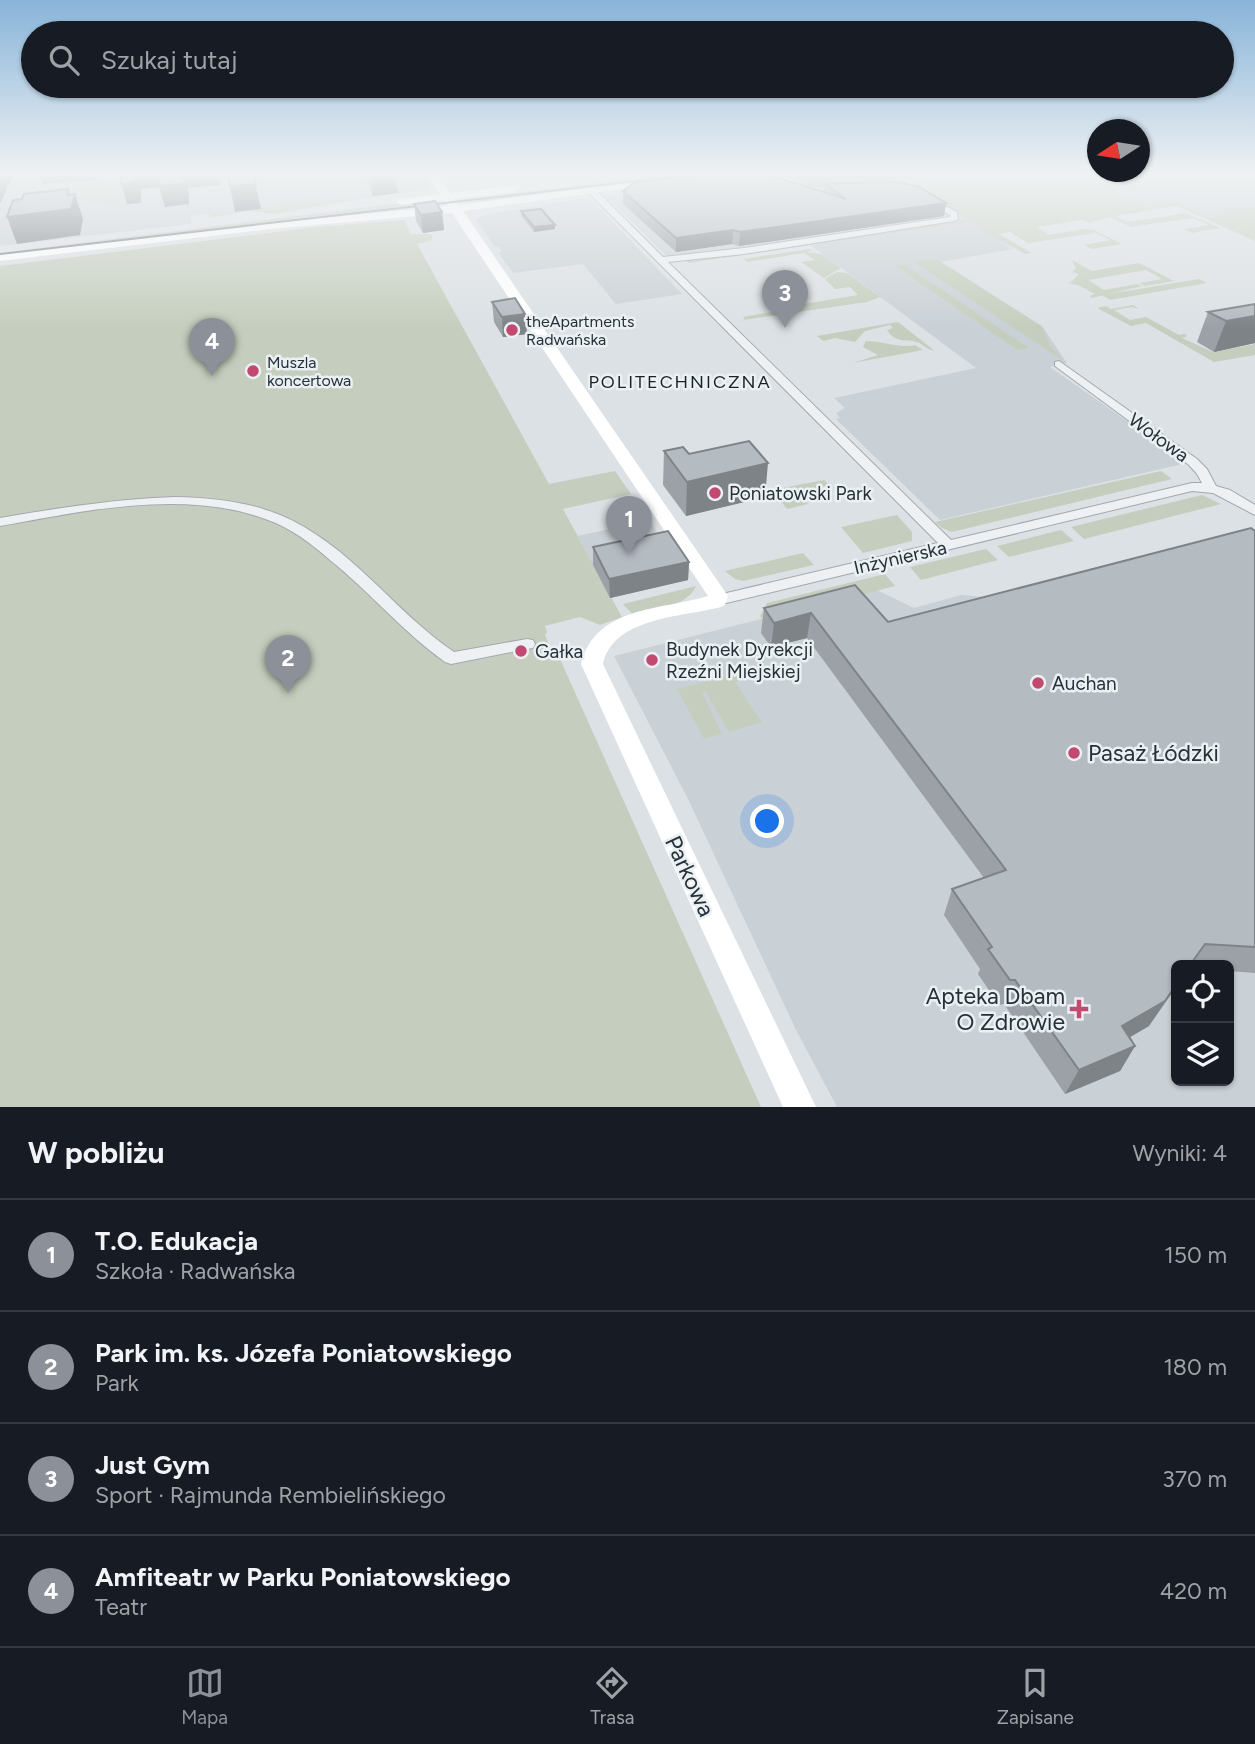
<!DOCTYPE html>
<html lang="pl">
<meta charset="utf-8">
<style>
body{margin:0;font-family:Figtree,sans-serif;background:#20242c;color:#f1f3f6}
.controls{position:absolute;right:21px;bottom:21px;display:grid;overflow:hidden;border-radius:10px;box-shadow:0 2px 5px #0004}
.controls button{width:63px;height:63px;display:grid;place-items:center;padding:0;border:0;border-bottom:2px solid #363941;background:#171b24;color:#f1f3f6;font:35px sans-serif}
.compass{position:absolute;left:1087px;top:119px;width:63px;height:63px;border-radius:50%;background:#171b24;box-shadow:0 2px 5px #0004;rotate:258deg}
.you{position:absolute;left:768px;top:822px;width:24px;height:24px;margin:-18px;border:5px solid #fff;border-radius:50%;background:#1a73e8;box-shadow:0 0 0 10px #1a73e833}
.badge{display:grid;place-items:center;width:46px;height:46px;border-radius:50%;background:#8c9099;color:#fff;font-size:23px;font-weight:700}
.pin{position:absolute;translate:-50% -58px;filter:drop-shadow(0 2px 4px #0008)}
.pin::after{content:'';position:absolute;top:37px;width:24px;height:21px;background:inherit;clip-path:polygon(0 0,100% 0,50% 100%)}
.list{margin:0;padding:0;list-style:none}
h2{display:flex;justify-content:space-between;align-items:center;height:91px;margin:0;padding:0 28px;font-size:30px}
h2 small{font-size:23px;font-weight:400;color:#9ea1a6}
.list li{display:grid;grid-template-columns:46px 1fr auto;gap:21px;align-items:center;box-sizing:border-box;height:112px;padding:0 28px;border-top:2px solid #363941}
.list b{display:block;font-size:26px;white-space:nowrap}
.list p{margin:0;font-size:23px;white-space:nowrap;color:#9ea1a6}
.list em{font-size:23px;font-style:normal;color:#9ea1a6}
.icon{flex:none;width:38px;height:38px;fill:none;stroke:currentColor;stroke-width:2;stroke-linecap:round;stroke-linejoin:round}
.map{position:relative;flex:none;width:1255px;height:1107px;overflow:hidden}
.search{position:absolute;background:#171b24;box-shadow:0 2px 5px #0004;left:21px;right:21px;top:21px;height:77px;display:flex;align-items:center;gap:18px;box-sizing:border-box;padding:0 24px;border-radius:38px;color:#9ea1a6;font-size:26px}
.sheet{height:539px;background:#171b24}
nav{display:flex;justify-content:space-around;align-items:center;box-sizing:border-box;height:98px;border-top:2px solid #363941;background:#171b24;font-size:19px;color:#9ea1a6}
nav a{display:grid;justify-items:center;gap:4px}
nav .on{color:#8c9099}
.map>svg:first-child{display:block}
.built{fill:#cad1d6;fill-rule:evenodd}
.green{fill:#c5cebe}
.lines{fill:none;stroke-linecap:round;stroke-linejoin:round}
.street-casing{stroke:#a2a9ae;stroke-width:2}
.street{fill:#eef1f4;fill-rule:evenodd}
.secondary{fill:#fff;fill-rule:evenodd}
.tram{stroke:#77838d;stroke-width:2}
.wall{fill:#9ba1a6}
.shaded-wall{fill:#7e8387}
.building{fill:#b4bbc1;stroke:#7e8387;stroke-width:2}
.poi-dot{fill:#c24970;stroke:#ebf0f3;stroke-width:2.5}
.labels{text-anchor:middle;stroke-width:5;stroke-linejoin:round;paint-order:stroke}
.far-poi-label{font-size:16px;fill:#27313a;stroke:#ebf0f3;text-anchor:start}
.far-neighbourhood-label{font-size:18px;letter-spacing:2px;fill:#19222a;stroke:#ebf0f3}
.street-label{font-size:19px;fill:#27313a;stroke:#ebf0f3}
.poi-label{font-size:19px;fill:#27313a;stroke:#ebf0f3;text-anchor:start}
.near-poi-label{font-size:23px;fill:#27313a;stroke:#ebf0f3;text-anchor:start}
.near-street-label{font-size:23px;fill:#27313a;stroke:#ebf0f3}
</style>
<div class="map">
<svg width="1255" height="1107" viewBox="0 0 1255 1107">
<rect width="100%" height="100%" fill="#dce1e5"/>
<g class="built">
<path d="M0,173H419L429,190L191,216V224L0,246Z"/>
<path d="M782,173L797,185L825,190L841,189L809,187L785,173H985L889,185L919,191L989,230L983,231L1013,249L941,262L1042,326L1067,363L1050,367L1187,463L940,520L836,419L840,418L836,413L845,408L834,398L976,368L809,244L672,261L619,209L602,196Z"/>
<path d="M1061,173H1255V213L1215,219L1177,202L1145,207L1079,176L1070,177Z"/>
<path d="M579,199H591L682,294L616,304L583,264L513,273L499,253L502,252L499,247H495L476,220L484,215Z"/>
<path d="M649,520L686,578L683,581L610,598L578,536Z"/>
<path d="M1236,531L1255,533V1107H837L796,1030L688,799L614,656L877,590L914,608L961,595L984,597ZM1176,965H1229V1081H1176Z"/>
</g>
<g class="green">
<path d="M389,173H423L432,188L399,193Z"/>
<path d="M679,173H711L481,204L476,198Z"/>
<path d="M985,173H1061L1070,177L1079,176L1145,207L1177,202L1212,218L1226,216L1222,211L1255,208V241L1177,206L1115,216L1128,222L1186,213L1220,228L1192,233L1184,229L1209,225L1193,218L1131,227L1110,217L1091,222L1094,224L1082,220L1037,227L1048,234L1035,237L1085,229L1094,230L1122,244L1092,249L1084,245L1110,240L1095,233L1028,243L1010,232L999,234L1031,253L1025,254L982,231L987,230L973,221L689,263L682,259L746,253L969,220L924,194L820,190L795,183L802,182L820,189H859Z"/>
<path d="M152,174L122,192L119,205H128V207L29,192L34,188L47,189L40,187Z"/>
<path d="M398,193L275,214L247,211L209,218V214Z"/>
<path d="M424,200L426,204L0,253Z"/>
<path d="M404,220L411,234H431L433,237L430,241L417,244L549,484L615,471L631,494L563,509L622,617L600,625L580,617L545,626L547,632L545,635L551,649L556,650L761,1107H0V266L316,227Z"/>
<path d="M809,249L813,250L806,252L822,254L841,268L824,278L801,262L815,260L804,253L747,262L743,259Z"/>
<path d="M936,259L1042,327L1050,345L1065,362L914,262Z"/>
<path d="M1072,260L1092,271L1139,263L1174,281L1145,286L1140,283L1162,279L1146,270L1088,280L1104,290L1137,284L1142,286L1092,298L1090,296L1095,294L1078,285L1062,282L1070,283L1079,274L1072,272L1076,268Z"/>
<path d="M905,265L1029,348L1017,350L896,266Z"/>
<path d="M837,272L847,273L880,297L867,302L736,321L745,320L743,317L783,310L788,306L774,299L778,295L788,297L798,305L858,295L850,287L835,289L825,279Z"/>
<path d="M1199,279L1207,283L1110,300L1102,295Z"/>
<path d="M1133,305L1139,309L1132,307L1114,310L1130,320L1146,317L1179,335L1185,334L1187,336L1182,338L1213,352L1255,344V355L1214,362L1146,323L1131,326L1097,308L1106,306L1111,309Z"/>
<path d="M898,322L935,351C927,350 921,342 913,341C902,340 894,341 887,330L893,328L890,325L865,331L855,342L835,338L823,341L817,336Z"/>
<path d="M866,341C882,341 902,349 915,345L923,350L853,363L878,355L863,347Z"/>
<path d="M1161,471L1172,479L952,532L942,528L935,522Z"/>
<path d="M824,480L830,485L799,492L808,504L787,509L772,490Z"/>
<path d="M1202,495L1221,504L1084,539L1071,527Z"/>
<path d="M897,515L912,532V541L863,553L841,527Z"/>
<path d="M1061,530L1074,541L1009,557L997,546Z"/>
<path d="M986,549L998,560L921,580L910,567Z"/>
<path d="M803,553L814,565L743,581L735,579L725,571Z"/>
<path d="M885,574L895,586L763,620L760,616L767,603Z"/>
<path d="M696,586C687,608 651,609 632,614L623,604Z"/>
<path d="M740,673L744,679L735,682L762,722L729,732L706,692H702L722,734L704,739L677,689Z"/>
</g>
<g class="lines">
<g class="street-casing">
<g id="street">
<path d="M774,173H782L809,190L802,192Z"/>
<path d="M587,187H593L663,257L744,248L950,217V215L928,203L927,201L931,199L957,212L958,219L954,221L744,254L668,262L951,540L1192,483H1202L1197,474L1189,465L1055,366V362L1059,361L1197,459L1207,469L1216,486L1230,490L1255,505V515L1213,493L1192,491L718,605L713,603L711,600L718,595L938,543L587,191Z"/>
<path d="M175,497C211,498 246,501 280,515C350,544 393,611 454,652L527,639L533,640L535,644L533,648L527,649L451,664L445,662C403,632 370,592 330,560C312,544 291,528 268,520C184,488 85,511 0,526V518C58,508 116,499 175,497Z"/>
</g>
</g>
<use href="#street" class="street"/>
<path class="secondary" d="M426,173H436L450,193L513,186L518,189L513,192L454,199L458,205L659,178L664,181L659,184L463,211L728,596L725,605L721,607C683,617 613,617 603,664L816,1107H783L581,664C595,606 662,610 708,596L452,213L270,229L0,261V253L270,223L448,206L444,200L401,205L396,202L401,199L440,194Z"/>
<path class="tram" d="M0,254L706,173"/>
</g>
<g class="wall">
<path d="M365,173H395L398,193L373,196Z"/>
<path d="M796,173H899L898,178L895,179L894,182L946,203L944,216L739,246L732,244L676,252L623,204V191L824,192V188L808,186L795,178Z"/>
<path d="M414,204L442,212L444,230L423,233L416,221Z"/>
<path d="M521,211L555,229L534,232L521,215Z"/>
<path d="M492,302L525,314L527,334L503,337L494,322Z"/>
<path d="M1255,304V343L1214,352L1197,342L1208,312Z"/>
<path d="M664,451L689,454L765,497L686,516L663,485Z"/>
<path d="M1255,531V973L1229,971V965H1176L1149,1026L1129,1038L1135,1046L1120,1071L1065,1094L1004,1004L999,1005L978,974L980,969L944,915L952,889L984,878L807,638L771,647L761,633L764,608L888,622Z"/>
<path d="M593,547L689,562L688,580L610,598L593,565Z"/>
</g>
<g class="shaded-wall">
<path d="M0,173H14L0,204Z"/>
<path d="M38,173H105V176L96,177L95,180L42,184Z"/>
<path d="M135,173H219L221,185L188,188L189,204L165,207L159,187L141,189V203L127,204L121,184Z"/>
<path d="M253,173L261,209L235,212L230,186Z"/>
<path d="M370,173H395L398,193L373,196Z"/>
<path d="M552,173H579L552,176Z"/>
<path d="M896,173H899L898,178L895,179Z"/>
<path d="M68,189L73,203L75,194L83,219L80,235L17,244L7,217L67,195Z"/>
<path d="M946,203L944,216L739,246L740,232Z"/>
<path d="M442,212L444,230L423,233L421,215Z"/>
<path d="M555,225V229L534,232V227Z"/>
<path d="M733,230L732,244L676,252V238Z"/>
<path d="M525,314L527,334L503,337L502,317Z"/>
<path d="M1255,316V343L1214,352L1226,321Z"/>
<path d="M768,463L765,497L686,516L687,482Z"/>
<path d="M689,562L688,580L610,598L609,579Z"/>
<path d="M811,613L807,638L771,647L774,623Z"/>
<path d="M1176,985V987L1149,1026L1107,1050L1122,1026Z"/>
<path d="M1135,1046L1120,1071L1065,1094L1079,1070Z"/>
</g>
<g class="building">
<path d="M121,173H135V182L121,184Z"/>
<path d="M159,173H183L184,183L159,186Z"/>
<path d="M228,173H253L256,184L230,186Z"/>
<path d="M722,173H763L846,199L825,184L898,182L919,187L946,203L740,232L733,230L676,238L623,191L635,182Z"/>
<path d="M68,189L67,195L75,194L71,209L7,217L13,200L22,199L24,194Z"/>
<path d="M435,201L442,212L421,215L414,204Z"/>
<path d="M541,209L555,225L534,227L521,211Z"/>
<path d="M515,298L525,314L502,317L492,302Z"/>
<path d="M1255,304V316L1226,321L1208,312Z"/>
<path d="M749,441L768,463L687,482L664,451L683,447L689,454Z"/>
<path d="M1251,528L1255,531V947L1205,944L1190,965H1176V985L1165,1001L1122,1026L1135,1046L1079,1070L1015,980H1010L988,949L992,947L952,889L1006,870L811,613L774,623L764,608L855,585L888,622Z"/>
<path d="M668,531L689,562L609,579L593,547Z"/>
</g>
<linearGradient id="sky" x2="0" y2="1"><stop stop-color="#88b4d9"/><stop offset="0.53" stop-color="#eff2f3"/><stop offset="1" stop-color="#eff2f3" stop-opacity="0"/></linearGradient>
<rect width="1255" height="328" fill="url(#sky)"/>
<g class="poi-dot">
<circle cx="512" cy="330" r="7"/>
<circle cx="253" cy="371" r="7"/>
<circle cx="715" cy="493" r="7"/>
<circle cx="521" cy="651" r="7"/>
<circle cx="652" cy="660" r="7"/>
<circle cx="1038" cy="683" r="7"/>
<circle cx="1074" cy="753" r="7"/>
<path d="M1075.5 998.5h7v7h7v7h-7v7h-7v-7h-7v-7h7z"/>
</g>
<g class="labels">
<g class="far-poi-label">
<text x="526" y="327">theApartments<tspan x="526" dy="18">Radwańska</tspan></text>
<text x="267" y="368">Muszla<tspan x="267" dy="18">koncertowa</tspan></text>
</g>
<g class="far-neighbourhood-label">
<text x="680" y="388">POLITECHNICZNA</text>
</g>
<g class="street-label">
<text transform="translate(1159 437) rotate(36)" y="7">Wołowa</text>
<text transform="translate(900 557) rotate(-13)" y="7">Inżynierska</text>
</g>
<g class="poi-label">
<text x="729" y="500">Poniatowski Park</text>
<text x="666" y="656">Budynek Dyrekcji<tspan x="666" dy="22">Rzeźni Miejskiej</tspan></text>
<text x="535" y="658">Gałka</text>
<text x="1052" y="690">Auchan</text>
</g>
<g class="near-poi-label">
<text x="1088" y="761">Pasaż Łódzki</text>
<text x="1065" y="1004" text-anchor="end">Apteka Dbam<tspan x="1065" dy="26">O Zdrowie</tspan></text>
</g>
<g class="near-street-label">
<text transform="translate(690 876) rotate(65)" y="8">Parkowa</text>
</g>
</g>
</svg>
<div class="controls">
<button><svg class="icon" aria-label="locate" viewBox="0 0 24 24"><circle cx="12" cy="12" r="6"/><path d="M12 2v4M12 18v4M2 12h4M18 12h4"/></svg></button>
<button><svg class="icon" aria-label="layers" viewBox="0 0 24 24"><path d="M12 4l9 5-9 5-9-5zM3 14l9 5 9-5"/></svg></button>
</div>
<svg class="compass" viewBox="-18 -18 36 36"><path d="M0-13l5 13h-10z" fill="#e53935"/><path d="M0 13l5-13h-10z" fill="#9ea1a6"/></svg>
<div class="you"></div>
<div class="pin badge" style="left:629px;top:554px">1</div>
<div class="pin badge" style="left:288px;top:693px">2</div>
<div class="pin badge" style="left:785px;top:328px">3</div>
<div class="pin badge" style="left:212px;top:376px">4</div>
<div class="search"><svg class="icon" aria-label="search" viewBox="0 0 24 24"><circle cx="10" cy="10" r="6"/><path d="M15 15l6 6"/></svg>Szukaj tutaj</div>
</div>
<section class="sheet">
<h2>W pobliżu<small>Wyniki: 4</small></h2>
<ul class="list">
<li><span class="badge">1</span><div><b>T.O. Edukacja</b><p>Szkoła · Radwańska</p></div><em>150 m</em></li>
<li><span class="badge">2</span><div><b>Park im. ks. Józefa Poniatowskiego</b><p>Park</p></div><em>180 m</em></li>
<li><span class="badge">3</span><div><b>Just Gym</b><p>Sport · Rajmunda Rembielińskiego</p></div><em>370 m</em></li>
<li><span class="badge">4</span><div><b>Amfiteatr w Parku Poniatowskiego</b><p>Teatr</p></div><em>420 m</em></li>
</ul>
</section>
<nav>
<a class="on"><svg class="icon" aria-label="map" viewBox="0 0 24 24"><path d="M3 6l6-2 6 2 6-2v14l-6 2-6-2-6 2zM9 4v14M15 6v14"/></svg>Mapa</a>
<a><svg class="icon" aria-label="directions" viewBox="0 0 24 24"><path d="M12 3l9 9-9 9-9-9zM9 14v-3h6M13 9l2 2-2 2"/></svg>Trasa</a>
<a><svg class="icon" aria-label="saved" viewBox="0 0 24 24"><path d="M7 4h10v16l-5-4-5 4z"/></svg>Zapisane</a>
</nav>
